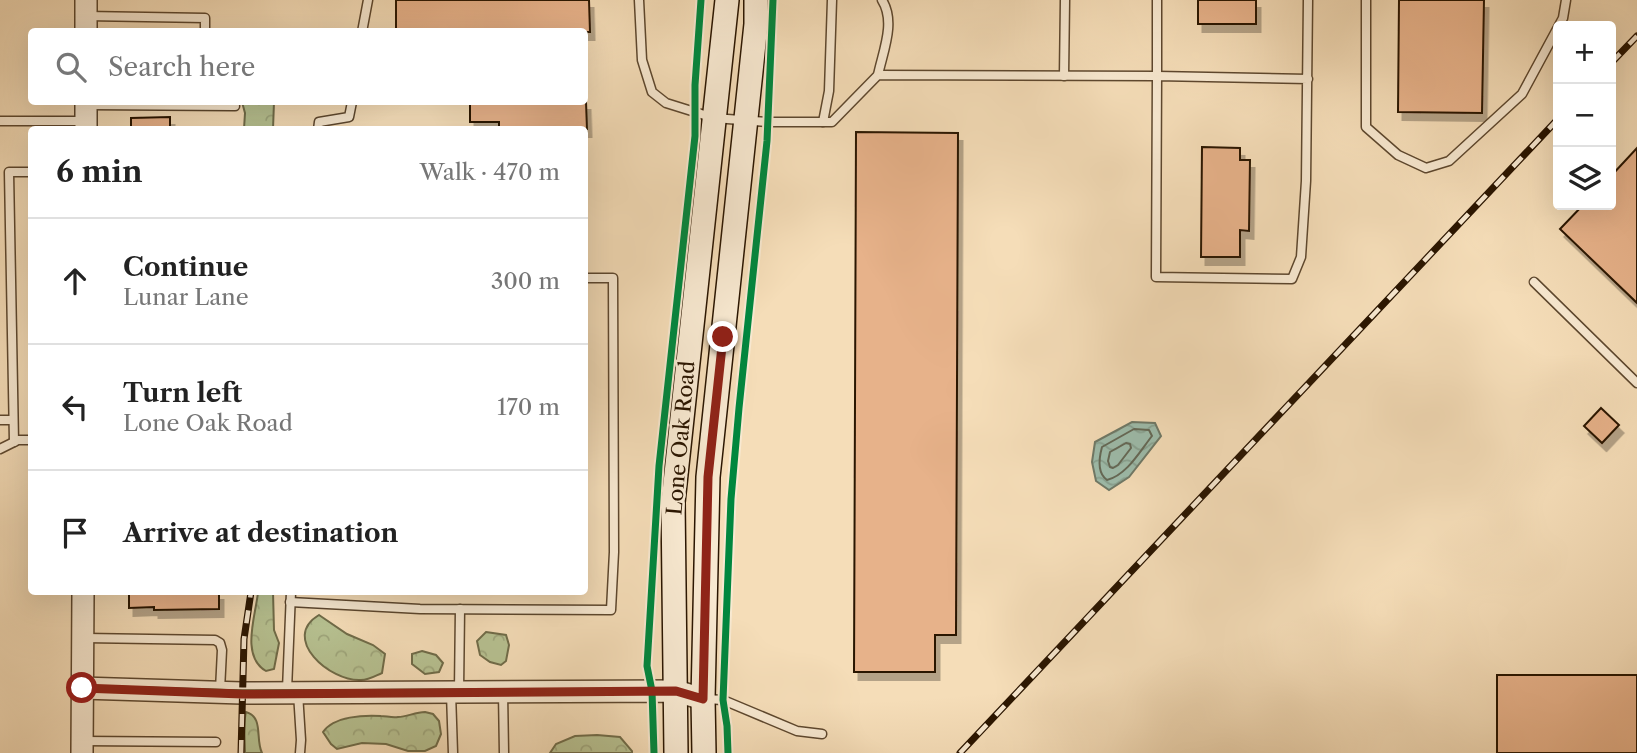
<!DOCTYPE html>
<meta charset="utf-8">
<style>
body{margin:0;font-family:"Libre Caslon Text",serif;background:#f6f6f6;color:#222}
.controls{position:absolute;right:21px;top:21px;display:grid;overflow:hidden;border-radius:7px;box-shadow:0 7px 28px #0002}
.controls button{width:63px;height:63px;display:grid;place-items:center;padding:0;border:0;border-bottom:2px solid #e0e0e0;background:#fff;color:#222;font:35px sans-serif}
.stop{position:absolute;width:21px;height:21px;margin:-16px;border:5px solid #8f2418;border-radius:50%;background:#fff}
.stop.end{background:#8f2418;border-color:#fff;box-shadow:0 2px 7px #0008}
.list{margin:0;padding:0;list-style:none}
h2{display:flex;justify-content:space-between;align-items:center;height:91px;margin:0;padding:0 28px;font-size:30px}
h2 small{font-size:23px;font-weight:400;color:#767676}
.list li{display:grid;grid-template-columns:46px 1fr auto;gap:21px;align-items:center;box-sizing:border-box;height:126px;padding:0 28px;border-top:2px solid #e0e0e0}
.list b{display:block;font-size:26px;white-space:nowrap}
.list p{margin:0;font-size:23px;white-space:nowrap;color:#767676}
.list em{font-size:23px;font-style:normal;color:#767676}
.icon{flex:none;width:38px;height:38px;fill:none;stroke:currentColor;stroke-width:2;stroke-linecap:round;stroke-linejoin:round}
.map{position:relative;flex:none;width:1637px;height:753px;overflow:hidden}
.search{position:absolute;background:#fff;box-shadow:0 7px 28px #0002;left:28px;top:28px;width:560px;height:77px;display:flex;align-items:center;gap:18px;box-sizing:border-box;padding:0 24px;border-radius:7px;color:#767676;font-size:26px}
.panel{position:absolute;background:#fff;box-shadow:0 7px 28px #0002;left:28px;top:126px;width:560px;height:469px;border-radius:7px}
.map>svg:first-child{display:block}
.forest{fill:url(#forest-crowns);stroke:#706c49;stroke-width:2}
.water{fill:url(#water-waves);stroke:#6f7967;stroke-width:2}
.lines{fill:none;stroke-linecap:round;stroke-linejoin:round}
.shore{stroke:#646856;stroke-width:2}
.building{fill:#e7b28a;stroke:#2a1500;stroke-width:2;filter:url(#shadow)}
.service-casing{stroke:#5d472e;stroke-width:11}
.tertiary-casing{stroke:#5d472e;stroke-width:24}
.secondary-casing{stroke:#2a1500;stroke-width:26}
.service{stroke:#f8e9d1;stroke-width:8}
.tertiary{stroke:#f8e9d1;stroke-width:21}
.secondary{stroke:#f8e9d1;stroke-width:23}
.rail-casing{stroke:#2a1500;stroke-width:7}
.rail{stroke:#f8e9d1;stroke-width:4.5;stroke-dasharray:13;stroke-linecap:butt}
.cycleway-casing{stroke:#f8e9d1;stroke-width:11}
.cycleway{stroke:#00873e;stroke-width:7}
.route{stroke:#8f2418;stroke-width:9}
.labels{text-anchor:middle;stroke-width:5;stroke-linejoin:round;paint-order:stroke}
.street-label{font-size:21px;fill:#2a1500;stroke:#f8e9d1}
</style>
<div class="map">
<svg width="1637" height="753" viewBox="0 0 1637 753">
<defs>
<pattern id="forest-crowns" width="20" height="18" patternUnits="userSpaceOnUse" patternTransform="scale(1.75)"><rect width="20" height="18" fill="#b7c292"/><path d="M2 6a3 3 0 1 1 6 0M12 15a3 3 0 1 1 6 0" fill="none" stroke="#9ea67c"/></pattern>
<pattern id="water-waves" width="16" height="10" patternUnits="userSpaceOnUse" patternTransform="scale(1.75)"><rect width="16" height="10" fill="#9dbcab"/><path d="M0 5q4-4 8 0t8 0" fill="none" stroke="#87a191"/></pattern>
<filter id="shadow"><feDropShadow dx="4.5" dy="8" stdDeviation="0" flood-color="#0004"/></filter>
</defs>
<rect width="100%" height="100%" fill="#f5ddb8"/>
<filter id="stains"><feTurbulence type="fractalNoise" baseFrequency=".00286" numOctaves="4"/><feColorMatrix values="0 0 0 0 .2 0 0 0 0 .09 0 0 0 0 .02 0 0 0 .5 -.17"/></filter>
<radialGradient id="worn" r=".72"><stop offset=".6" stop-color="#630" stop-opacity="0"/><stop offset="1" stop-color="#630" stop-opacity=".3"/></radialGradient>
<g class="forest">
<path d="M242,102H274L273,129H244L245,113Z"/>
<path d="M258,592H273L274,630L279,643L274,669L266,671C240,656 256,615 258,592Z"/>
<path d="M319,615L347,634L373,645L385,654L382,673C375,676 369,680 361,680C330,682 280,638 319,615Z"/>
<path d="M486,632L506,635L509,645L506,661L501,665L490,662L480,655L477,641Z"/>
<path d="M422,651L436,655L443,663L439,672L425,674L412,664V654Z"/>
<path d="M246,712C264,717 255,739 262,753H245C245,741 243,722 246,712Z"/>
<path d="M425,712L433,714L439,721L441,734L436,746L425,751H408L386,744L362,743L337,749L331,744L323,732C334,716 364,715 381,716C386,716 392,718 398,717C407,717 415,712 425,712Z"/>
<path d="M597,735L620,737L632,751V753H550L556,744L575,736Z"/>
</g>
<path class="water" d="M1132,422L1155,423L1161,436L1129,477L1109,490L1096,481L1092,462L1095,442Z"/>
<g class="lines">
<g class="shore">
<path d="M1134,429L1149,430L1152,436C1140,451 1127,475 1107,480C1097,473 1099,458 1102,447Z"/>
<path d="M1126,443L1130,444L1131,448L1118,465L1113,468L1110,467L1108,461L1110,452Z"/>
</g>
</g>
<g class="building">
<path d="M396,0H589L590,32H396Z"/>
<rect x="1198" y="0" width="58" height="24"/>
<path d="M1399,0H1484L1482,113L1398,112Z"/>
<path d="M470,102H586L587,129L499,130V122H470Z"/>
<path d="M170,117V130H131V118Z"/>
<path d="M856,132L958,133L956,635H935V672H854Z"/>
<path d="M1202,147L1240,148V160H1250L1249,231L1240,230V257H1201Z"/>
<path d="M1637,148V303L1560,229L1583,205H1611V176Z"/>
<path d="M1601,408L1619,425L1602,443L1584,426Z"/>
<path d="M129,592H219V609L154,610V607L129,608Z"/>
<rect x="1497" y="675" width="140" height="78"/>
</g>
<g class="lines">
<g class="service-casing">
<g id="service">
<path d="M639,0L642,60L652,92L666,103L714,118L767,122H832L878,75L1157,76V0"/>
<path d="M1366,0V127L1398,155L1426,168L1449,161L1522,94L1563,18L1566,0"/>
<path d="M86,16L205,18V32"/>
<path d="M362,32L368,0"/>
<path d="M878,75C883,51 896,22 882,0"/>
<path d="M1064,76L1065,0"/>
<path d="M1308,79L1157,76L1156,277L1292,279L1301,257L1306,181L1308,0"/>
<path d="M89,105L235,106"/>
<path d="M0,121H86"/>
<path d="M823,122L829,91L832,0"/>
<path d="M318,130L319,122L349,117L352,102"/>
<path d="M1534,282L1637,383"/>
<path d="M0,420H13"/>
<path d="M14,442L9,172H32"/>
<path d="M0,449L18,440H32"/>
<path d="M290,602L420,609L611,610L614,552L613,278H584"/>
<path d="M85,638L215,640L220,643L222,650L220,690"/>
<path d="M287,690L291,592"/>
<path d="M459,690L460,609"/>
<path d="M503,692L504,753"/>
<path d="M298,693L301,740L300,753"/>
<path d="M451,693L453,753"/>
<path d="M706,699L723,700L797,731L822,734"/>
<path d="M82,741L216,742"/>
</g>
</g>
<g class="tertiary-casing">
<g id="tertiary">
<path d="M86,32V0"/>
<path d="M86,130V102"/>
<path d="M82,688L242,693L676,691L703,699"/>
<path d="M82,753L83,592"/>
</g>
</g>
<g class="secondary-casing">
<g id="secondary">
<path d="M676,753L673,502L727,0"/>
<path d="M704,753L703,699L708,477L756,24V0"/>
</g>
</g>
<use href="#service" class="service"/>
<use href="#tertiary" class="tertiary"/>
<use href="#secondary" class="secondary"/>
<g class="rail-casing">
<g id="rail">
<path d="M1611,63L1637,36"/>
<path d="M241,753L244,639L251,592"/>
<path d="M960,753L1558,119"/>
</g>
</g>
<use href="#rail" class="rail"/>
<g class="cycleway-casing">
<g id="cycleway">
<path d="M82,688L242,693L676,691L703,699"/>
<path d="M654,753L652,691L647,666L659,466L695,136V85L701,0"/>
<path d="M728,753L727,726L723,700L731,499L739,408L767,141L773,0"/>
</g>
</g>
<use href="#cycleway" class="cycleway"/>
</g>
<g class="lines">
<path class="route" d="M82,688L242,694L676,691L703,699L708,477L723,337"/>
</g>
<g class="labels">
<g class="street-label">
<text transform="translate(681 438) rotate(-85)" y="7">Lone Oak Road</text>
</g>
</g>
<rect width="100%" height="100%" filter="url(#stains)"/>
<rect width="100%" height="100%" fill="url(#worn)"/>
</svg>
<div class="controls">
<button>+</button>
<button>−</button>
<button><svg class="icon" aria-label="layers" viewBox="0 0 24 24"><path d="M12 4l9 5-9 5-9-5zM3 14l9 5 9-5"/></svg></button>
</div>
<div class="stop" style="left:82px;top:688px"></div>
<div class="stop end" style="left:723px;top:337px"></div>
<div class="search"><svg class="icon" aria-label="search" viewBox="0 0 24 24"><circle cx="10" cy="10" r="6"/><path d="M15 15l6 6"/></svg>Search here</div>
<section class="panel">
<h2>6 min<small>Walk · 470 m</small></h2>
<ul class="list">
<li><svg class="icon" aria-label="ahead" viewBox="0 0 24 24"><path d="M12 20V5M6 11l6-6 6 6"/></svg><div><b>Continue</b><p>Lunar Lane</p></div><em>300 m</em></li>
<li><svg class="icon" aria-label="left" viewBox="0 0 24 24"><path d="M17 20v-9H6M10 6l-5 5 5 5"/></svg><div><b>Turn left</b><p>Lone Oak Road</p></div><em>170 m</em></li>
<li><svg class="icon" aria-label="arrive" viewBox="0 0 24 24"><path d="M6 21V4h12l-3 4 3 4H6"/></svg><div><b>Arrive at destination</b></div></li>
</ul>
</section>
</div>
